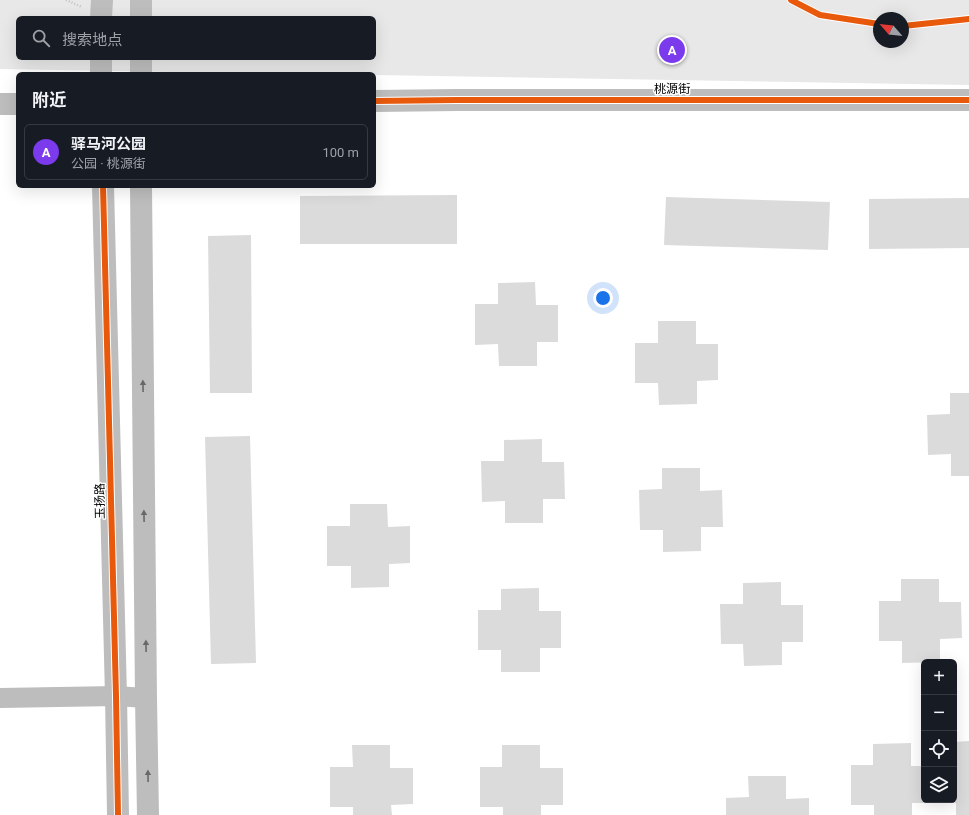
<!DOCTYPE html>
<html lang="zh">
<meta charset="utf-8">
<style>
body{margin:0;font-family:Roboto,"Noto Sans SC",sans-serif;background:#242831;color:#f1f3f6}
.controls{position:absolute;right:12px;bottom:12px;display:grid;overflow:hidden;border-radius:6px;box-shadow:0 4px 16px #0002}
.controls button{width:36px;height:36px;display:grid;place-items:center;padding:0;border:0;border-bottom:1px solid #363941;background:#171b24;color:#f1f3f6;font:20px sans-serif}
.compass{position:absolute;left:873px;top:12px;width:36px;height:36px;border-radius:50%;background:#171b24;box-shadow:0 4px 16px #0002;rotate:298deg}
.you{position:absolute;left:603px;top:298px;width:14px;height:14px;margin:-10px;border:3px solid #fff;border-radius:50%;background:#1a73e8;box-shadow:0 0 0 6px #1a73e833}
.badge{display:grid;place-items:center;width:26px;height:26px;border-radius:50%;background:#7c3aed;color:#fff;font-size:13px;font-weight:700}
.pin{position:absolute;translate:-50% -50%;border:2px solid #fff;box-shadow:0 1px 4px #0006}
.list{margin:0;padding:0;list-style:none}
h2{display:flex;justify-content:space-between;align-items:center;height:52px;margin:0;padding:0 16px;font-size:17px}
h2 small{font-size:13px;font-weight:400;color:#9ea1a6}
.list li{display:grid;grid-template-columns:26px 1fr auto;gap:12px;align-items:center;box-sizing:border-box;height:56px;margin:0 8px 8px;padding:0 8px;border:1px solid #363941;border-radius:6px}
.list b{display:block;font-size:15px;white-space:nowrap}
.list p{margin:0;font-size:13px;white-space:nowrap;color:#9ea1a6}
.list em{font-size:13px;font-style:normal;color:#9ea1a6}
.icon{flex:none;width:22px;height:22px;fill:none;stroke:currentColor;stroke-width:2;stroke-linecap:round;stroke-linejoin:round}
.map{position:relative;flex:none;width:969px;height:815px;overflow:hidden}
.search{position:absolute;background:#171b24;box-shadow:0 4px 16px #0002;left:16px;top:16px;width:360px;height:44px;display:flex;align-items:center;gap:10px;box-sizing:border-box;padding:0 14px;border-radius:6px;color:#9ea1a6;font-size:15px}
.panel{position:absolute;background:#171b24;box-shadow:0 4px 16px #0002;left:16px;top:72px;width:360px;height:116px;border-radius:6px}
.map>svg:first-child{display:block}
.green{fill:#e8e8e8;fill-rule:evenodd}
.building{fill:#dbdbdb}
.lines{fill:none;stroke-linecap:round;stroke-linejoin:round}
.path{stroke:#c2c2c2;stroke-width:2.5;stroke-dasharray:1 2;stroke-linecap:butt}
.minor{stroke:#bdbdbd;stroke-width:20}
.tertiary{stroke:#bdbdbd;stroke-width:22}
.cycleway-casing{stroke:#fff;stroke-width:8}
.cycleway{stroke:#e8590c;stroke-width:6}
.oneway{fill:#686868}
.labels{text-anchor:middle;stroke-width:3;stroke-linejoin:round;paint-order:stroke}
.street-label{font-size:12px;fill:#000;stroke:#fff}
</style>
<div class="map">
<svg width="969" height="815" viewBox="0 0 969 815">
<rect width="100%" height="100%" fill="#fff"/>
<path class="green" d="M0,0H969V85L374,75V74H291L0,69ZM18,18H374V58H18ZM879,18H903V42H879Z"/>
<g class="building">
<path d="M457,195V244H300V196Z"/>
<path d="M666,197L830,202L828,250L664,245Z"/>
<path d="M969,198V248L869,249V199Z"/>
<path d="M251,235L252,393H210L208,236Z"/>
<path d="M535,282L536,305H558V342H537V366H499L498,344L475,345V304H498V283Z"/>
<path d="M658,321H696V344H718V380L697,381V404L659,405L658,383H635V343H658Z"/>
<path d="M950,393H969V476H951V454L928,455L927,415L950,414Z"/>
<path d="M250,436L256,663L211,664L205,437Z"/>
<path d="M542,439V462H564L565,499H543V523H505V501L482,502L481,461H504V440Z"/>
<path d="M662,468H700V491L722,490L723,527H701V551L663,552V530H640L639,490L662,489Z"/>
<path d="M350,504H387L388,527L410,526V563L389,564V587L351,588V566H327V526H350Z"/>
<path d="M901,579H939V602H961L962,638L940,639V662L902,663V641H879V601H901Z"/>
<path d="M781,582V605H803V642H782V665L744,666L743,644H721L720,604H743V583Z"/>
<path d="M539,588V611H561V648H540V672H501V650H478V610H501V589Z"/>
<path d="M969,741V815H956V803H912V815H874V805H851V765H873V744L911,743V766H924V800H954V763H955V742Z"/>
<path d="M352,745H390V768H413V804L391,805L392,815H353V807H330V767H353Z"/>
<path d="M502,745H540V768H563V805H541V815H503V807H480V767H502Z"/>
<path d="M748,776H786V799L809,798V815H726V798L749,797Z"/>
</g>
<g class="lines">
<path class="path" d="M66,0L82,7"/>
<path class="minor" d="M0,698L116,696L146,698"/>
<g class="tertiary">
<path d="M101,18L102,0"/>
<path d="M141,18V0"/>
<path d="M101,74V58"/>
<path d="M141,74V58"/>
<path d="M374,101L457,100H969"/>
<path d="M0,104H18"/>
<path d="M103,186L116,696L118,815"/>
<path d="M141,186L146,698L148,815"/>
</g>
<g class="cycleway-casing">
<g id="cycleway">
<path d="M791,0L820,15L879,24"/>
<path d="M903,26L969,19"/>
<path d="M374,101L457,100H969"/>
<path d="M103,186L116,696L118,815"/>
</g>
</g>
<use href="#cycleway" class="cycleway"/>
</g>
<defs><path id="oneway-solid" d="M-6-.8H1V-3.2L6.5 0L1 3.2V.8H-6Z"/></defs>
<g class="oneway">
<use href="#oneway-solid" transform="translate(143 386) rotate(-91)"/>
<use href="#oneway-solid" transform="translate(144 516) rotate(-91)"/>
<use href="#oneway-solid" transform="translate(146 646) rotate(-91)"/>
<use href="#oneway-solid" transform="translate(148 776) rotate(-91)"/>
</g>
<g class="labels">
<g class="street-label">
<text x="672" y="93">桃源街</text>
<text transform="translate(100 501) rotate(-91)" y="4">玉扬路</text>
</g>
</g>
</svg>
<div class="controls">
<button>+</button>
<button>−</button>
<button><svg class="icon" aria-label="locate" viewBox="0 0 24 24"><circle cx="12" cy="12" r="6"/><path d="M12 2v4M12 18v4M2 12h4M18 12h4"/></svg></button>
<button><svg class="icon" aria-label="layers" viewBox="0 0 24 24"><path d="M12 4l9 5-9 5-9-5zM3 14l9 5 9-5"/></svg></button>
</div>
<svg class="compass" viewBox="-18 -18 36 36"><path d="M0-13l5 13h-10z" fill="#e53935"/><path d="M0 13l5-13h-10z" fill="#9ea1a6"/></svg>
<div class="you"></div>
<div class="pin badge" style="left:672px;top:50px">A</div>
<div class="search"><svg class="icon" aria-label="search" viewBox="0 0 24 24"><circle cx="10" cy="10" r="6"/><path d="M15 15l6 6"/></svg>搜索地点</div>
<section class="panel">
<h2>附近<small></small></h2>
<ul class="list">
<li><span class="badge">A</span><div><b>驿马河公园</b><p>公园 · 桃源街</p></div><em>100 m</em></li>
</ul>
</section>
</div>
